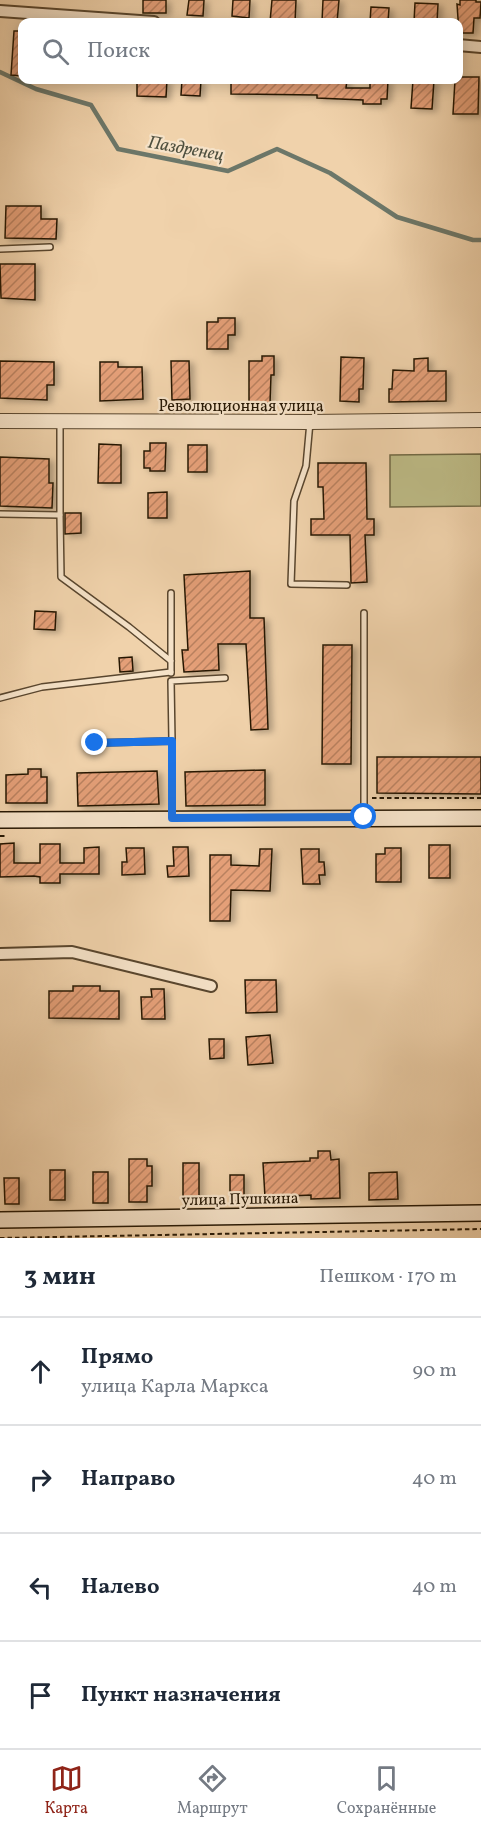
<!DOCTYPE html>
<html lang="ru">
<meta charset="utf-8">
<style>
body{margin:0;font-family:Vollkorn,serif;background:#f6f6f7;color:#1f2937}
.stop{position:absolute;width:18px;height:18px;margin:-14px;border:4px solid #1a73e8;border-radius:50%;background:#fff}
.stop.end{background:#1a73e8;border-color:#fff;box-shadow:0 2px 6px #0008}
.list{margin:0;padding:0;list-style:none}
h2{display:flex;justify-content:space-between;align-items:center;height:78px;margin:0;padding:0 24px;font-size:26px}
h2 small{font-size:20px;font-weight:400;color:#747a83}
.list li{display:grid;grid-template-columns:39px 1fr auto;gap:18px;align-items:center;box-sizing:border-box;height:108px;padding:0 24px;border-top:2px solid #e0e1e3}
.list b{display:block;font-size:22px;white-space:nowrap}
.list p{margin:0;font-size:20px;white-space:nowrap;color:#747a83}
.list em{font-size:20px;font-style:normal;color:#747a83}
.icon{flex:none;width:33px;height:33px;fill:none;stroke:currentColor;stroke-width:2;stroke-linecap:round;stroke-linejoin:round}
.map{position:relative;flex:none;width:481px;height:1238px;overflow:hidden}
.search{position:absolute;background:#fff;box-shadow:0 3px 15px #0003;left:18px;right:18px;top:18px;height:66px;display:flex;align-items:center;gap:15px;box-sizing:border-box;padding:0 21px;border-radius:12px;color:#747a83;font-size:22px}
.sheet{height:510px;background:#fff}
nav{display:flex;justify-content:space-around;align-items:center;box-sizing:border-box;height:84px;border-top:2px solid #e0e1e3;background:#fff;font-size:16px;color:#747a83}
nav a{display:grid;justify-items:center;gap:3px}
nav .on{color:#8f2418}
.map>svg:first-child{display:block}
.park{fill:#bdbb86;stroke:#726a45;stroke-width:1.5}
.lines{fill:none;stroke-linecap:round;stroke-linejoin:round}
.stream{stroke:#6c7769;stroke-width:4.5}
.building{fill:url(#building-hatch);stroke:#271804;stroke-width:1.5;filter:url(#shadow)}
.service-casing{stroke:#59462e;stroke-width:8}
.minor-casing{stroke:#59462e;stroke-width:14}
.tertiary-casing{stroke:#59462e;stroke-width:16}
.secondary-casing{stroke:#271804;stroke-width:18}
.path{stroke:#271804;stroke-width:2;stroke-dasharray:4.5 3;stroke-linecap:butt}
.service{stroke:#f5e2c8;stroke-width:5}
.minor{stroke:#f5e2c8;stroke-width:10}
.tertiary{stroke:#f5e2c8;stroke-width:14}
.secondary{stroke:#f5e2c8;stroke-width:15}
.route{stroke:#1a73e8;stroke-width:8}
.labels{text-anchor:middle;stroke-width:4.5;stroke-linejoin:round;paint-order:stroke}
.street-label{font-size:16px;fill:#271804;stroke:#f5e2c8}
.water-label{font-size:18px;font-style:italic;fill:#4f503f;stroke:#f5e2c8}
</style>
<div class="map">
<svg width="481" height="1238" viewBox="0 0 481 1238">
<defs>
<pattern id="building-hatch" width="6" height="6" patternUnits="userSpaceOnUse" patternTransform="scale(1.5)"><rect width="6" height="6" fill="#e49f78"/><path d="M-1 1l2-2M0 6l6-6M5 7l2-2" fill="none" stroke="#b98160"/></pattern>
<filter id="shadow"><feDropShadow dx="4.5" dy="2.5" stdDeviation="3" flood-color="#0004"/></filter>
</defs>
<rect width="100%" height="100%" fill="#f0d2ab"/>
<filter id="stains"><feTurbulence type="fractalNoise" baseFrequency=".00333" numOctaves="4"/><feColorMatrix values="0 0 0 0 .2 0 0 0 0 .09 0 0 0 0 .02 0 0 0 .5 -.17"/></filter>
<radialGradient id="worn" r=".72"><stop offset=".6" stop-color="#630" stop-opacity="0"/><stop offset="1" stop-color="#630" stop-opacity=".3"/></radialGradient>
<path class="park" d="M481,454V506L390,507V455Z"/>
<g class="lines">
<path class="stream" d="M0,72L36,89L91,105L118,149L228,171L277,149L330,173L397,217L473,240H481"/>
</g>
<g class="building">
<rect x="143" y="0" width="23" height="13"/>
<path d="M189,0H204L203,16L187,15Z"/>
<path d="M233,0H250L249,18L232,16Z"/>
<path d="M272,0H296L295,22H270Z"/>
<path d="M323,0H339L337,22H322Z"/>
<path d="M460,0H476V2H481L480,18H474L473,33H459L457,4L460,5Z"/>
<path d="M415,3L438,4L437,22H414Z"/>
<path d="M371,7L389,8L388,22H370Z"/>
<path d="M14,31H22V76L11,75Z"/>
<path d="M459,77H479L478,114H453L455,80H459Z"/>
<path d="M137,80H167L166,97L137,96Z"/>
<path d="M182,80H201L200,96L181,95Z"/>
<path d="M231,80L278,81V80H347L346,88H370V80H388L387,99H381V104H363V100L317,98V95L231,94Z"/>
<path d="M413,80H434L432,109L411,108Z"/>
<path d="M6,206H41V219H57L56,239L5,238Z"/>
<path d="M0,264H35V300L1,298Z"/>
<path d="M218,318H235V335H228V349H207V322H218Z"/>
<path d="M262,356H274V375H271L270,403H249V361H262Z"/>
<path d="M341,357L364,358L363,389H359V402L340,401Z"/>
<path d="M428,358V371H446V401L389,402V389H392L393,370L414,371V359Z"/>
<path d="M0,361L54,362V385H47V400L0,398Z"/>
<path d="M171,361H189L190,399L172,400Z"/>
<path d="M100,362H118V367H142L143,399L100,401Z"/>
<path d="M150,443H166L165,471H150V468H144V451H150Z"/>
<path d="M99,444L121,445V483H98Z"/>
<rect x="188" y="445" width="19" height="27"/>
<path d="M0,457L49,459V483H53L52,508L0,506Z"/>
<path d="M318,463H366L367,519H374V535H365L367,582L351,583L350,535H311V519H324L323,487H318Z"/>
<path d="M167,492V518H148V493Z"/>
<path d="M65,513H81V533L65,534Z"/>
<path d="M250,571V618H264L268,729L251,730L246,644H218L219,670L184,672L182,650H188L184,575Z"/>
<path d="M35,611L56,612L55,630L34,629Z"/>
<path d="M323,645H352L351,764H322Z"/>
<path d="M132,657L133,671L120,672L119,658Z"/>
<path d="M377,757H481V794L377,793Z"/>
<path d="M28,769H41V777H47V803H6V775L28,774Z"/>
<path d="M265,770V805L186,806L185,772Z"/>
<path d="M157,771L159,804L78,806L77,773Z"/>
<path d="M14,843V863H40V844H60V863H84V848L99,847V874H60V883H40V877L34,876L0,877V844Z"/>
<rect x="429" y="845" width="21" height="33"/>
<path d="M173,847H188L189,876L168,877L167,866H174Z"/>
<path d="M126,848H144L145,874L122,875V862H127Z"/>
<path d="M385,848H401V882H376V854H385Z"/>
<path d="M260,849H272L270,891L231,890L230,921H210V855H231V865L259,866Z"/>
<path d="M301,849H319V862H324L325,875H319L320,884H303Z"/>
<path d="M245,980H276L277,1012L246,1013Z"/>
<path d="M73,986H100V991H119V1019L49,1018V991H73Z"/>
<path d="M151,989H164L165,1019H142L141,997H152Z"/>
<path d="M270,1035L273,1063L248,1065L246,1037Z"/>
<path d="M209,1039H224V1058L210,1059Z"/>
<path d="M318,1151H330L331,1160L339,1159L340,1198L311,1199V1195L265,1197L263,1163L310,1161V1158H318Z"/>
<path d="M129,1159H147V1166H152V1186H147V1202H129Z"/>
<rect x="183" y="1163" width="16" height="36"/>
<rect x="50" y="1170" width="15" height="30"/>
<rect x="93" y="1172" width="15" height="31"/>
<path d="M397,1172L398,1199L369,1200V1173Z"/>
<path d="M230,1175H244V1200L230,1201Z"/>
<path d="M4,1178H19V1204H5Z"/>
</g>
<g class="lines">
<g class="service-casing">
<g id="service">
<path d="M0,249L50,247"/>
<path d="M310,422L306,466L294,501L291,584L347,585"/>
<path d="M0,514L60,515V422"/>
<path d="M60,515L61,577L129,627L171,661"/>
<path d="M171,673V593"/>
<path d="M0,698L42,687L171,672"/>
<path d="M172,741V818"/>
<path d="M95,743L172,741L171,681L225,678"/>
<path d="M364,816V613"/>
</g>
</g>
<g class="minor-casing">
<g id="minor">
<path d="M0,11L154,22"/>
<path d="M458,45L481,47"/>
<path d="M0,954L72,952L211,986"/>
</g>
</g>
<g class="tertiary-casing">
<path id="tertiary" d="M0,421L310,422L481,420"/>
</g>
<g class="secondary-casing">
<g id="secondary">
<path d="M0,820L481,818"/>
<path d="M0,1220L481,1213"/>
</g>
</g>
<g class="path">
<path d="M372,798H481"/>
<path d="M0,836H7"/>
<path d="M0,1238L481,1229"/>
</g>
<use href="#service" class="service"/>
<use href="#minor" class="minor"/>
<use href="#tertiary" class="tertiary"/>
<use href="#secondary" class="secondary"/>
</g>
<g class="lines">
<path class="route" d="M95,743L172,741V818L364,817"/>
</g>
<g class="labels">
<g class="street-label">
<text x="241" y="411">Революционная улица</text>
<text transform="translate(240 1198) rotate(-1)" y="6">улица Пушкина</text>
</g>
<g class="water-label">
<text transform="translate(186 148) rotate(10)" y="6">Паздренец</text>
</g>
</g>
<rect width="100%" height="100%" filter="url(#stains)"/>
<rect width="100%" height="100%" fill="url(#worn)"/>
</svg>
<div class="stop" style="left:364px;top:817px"></div>
<div class="stop end" style="left:95px;top:743px"></div>
<div class="search"><svg class="icon" aria-label="search" viewBox="0 0 24 24"><circle cx="10" cy="10" r="6"/><path d="M15 15l6 6"/></svg>Поиск</div>
</div>
<section class="sheet">
<h2>3 мин<small>Пешком · 170 m</small></h2>
<ul class="list">
<li><svg class="icon" aria-label="ahead" viewBox="0 0 24 24"><path d="M12 20V5M6 11l6-6 6 6"/></svg><div><b>Прямо</b><p>улица Карла Маркса</p></div><em>90 m</em></li>
<li><svg class="icon" aria-label="right" viewBox="0 0 24 24"><path d="M7 20v-9h11M14 6l5 5-5 5"/></svg><div><b>Направо</b></div><em>40 m</em></li>
<li><svg class="icon" aria-label="left" viewBox="0 0 24 24"><path d="M17 20v-9H6M10 6l-5 5 5 5"/></svg><div><b>Налево</b></div><em>40 m</em></li>
<li><svg class="icon" aria-label="arrive" viewBox="0 0 24 24"><path d="M6 21V4h12l-3 4 3 4H6"/></svg><div><b>Пункт назначения</b></div></li>
</ul>
</section>
<nav>
<a class="on"><svg class="icon" aria-label="map" viewBox="0 0 24 24"><path d="M3 6l6-2 6 2 6-2v14l-6 2-6-2-6 2zM9 4v14M15 6v14"/></svg>Карта</a>
<a><svg class="icon" aria-label="directions" viewBox="0 0 24 24"><path d="M12 3l9 9-9 9-9-9zM9 14v-3h6M13 9l2 2-2 2"/></svg>Маршрут</a>
<a><svg class="icon" aria-label="saved" viewBox="0 0 24 24"><path d="M7 4h10v16l-5-4-5 4z"/></svg>Сохранённые</a>
</nav>
